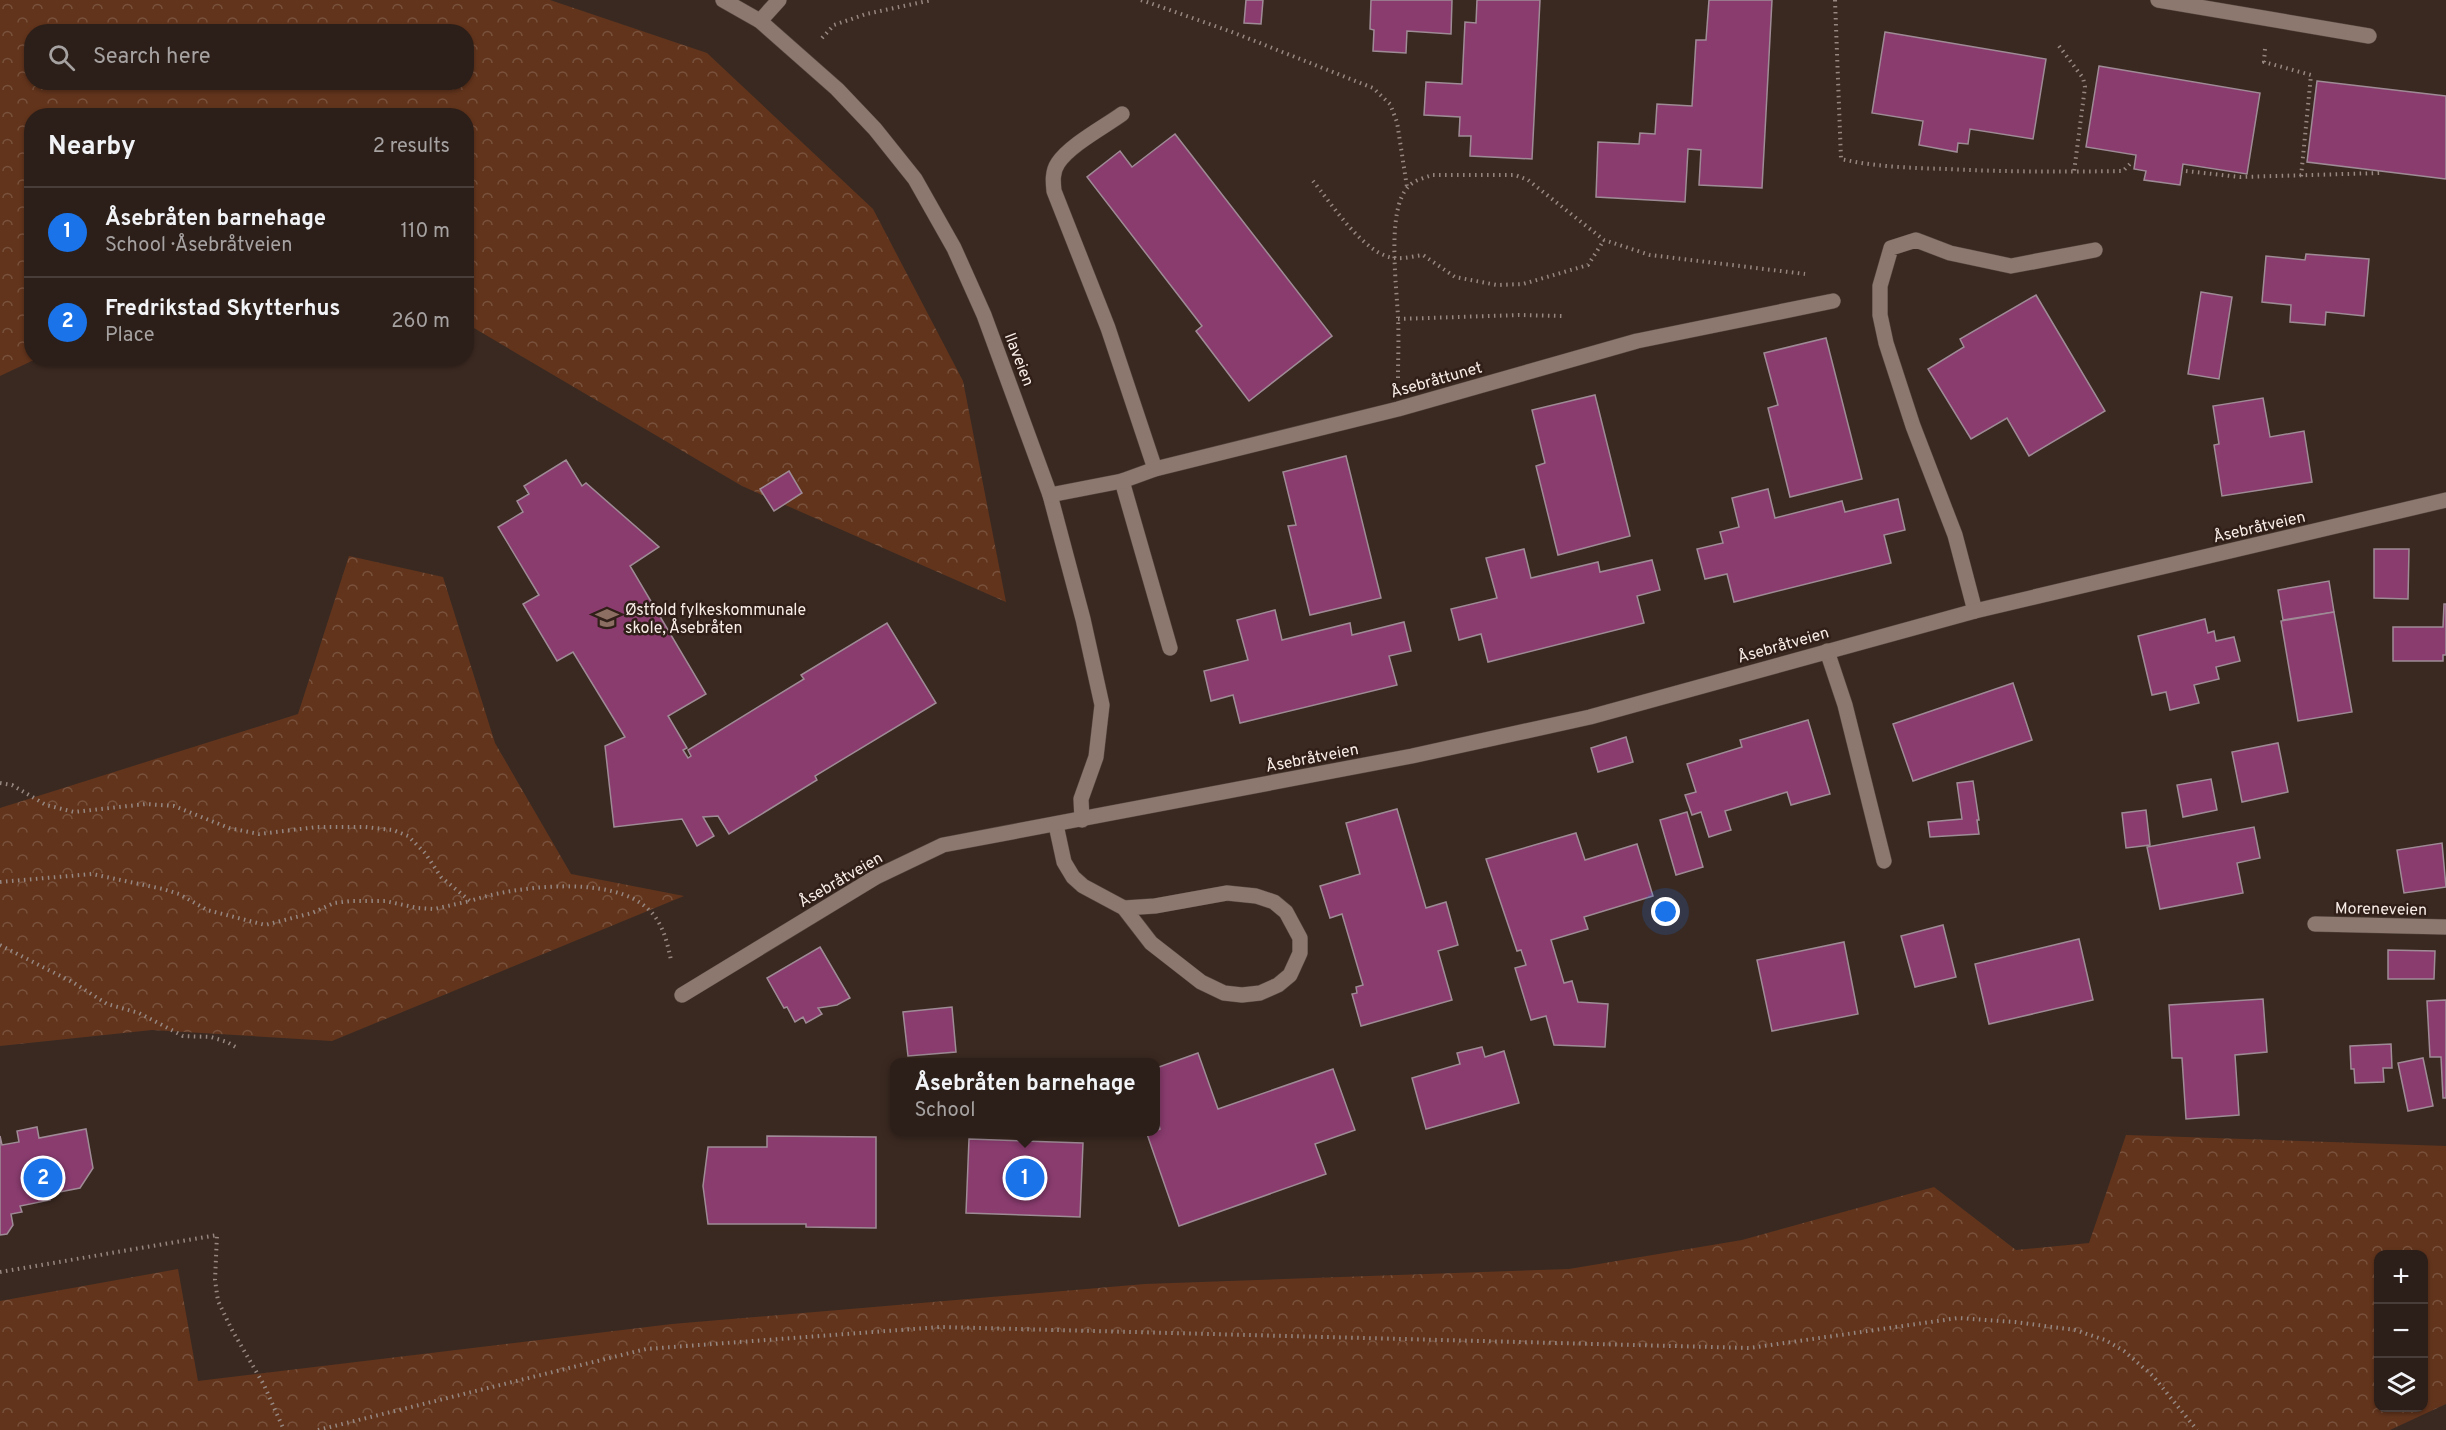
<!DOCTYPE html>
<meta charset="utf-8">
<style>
body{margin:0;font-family:Overpass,sans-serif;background:#382c26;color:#f1f3f6}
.controls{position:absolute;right:18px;bottom:18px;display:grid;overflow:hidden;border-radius:12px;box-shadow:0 2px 4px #0004}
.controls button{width:54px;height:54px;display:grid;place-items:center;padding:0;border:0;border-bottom:2px solid #483d38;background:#2c1f19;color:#f1f3f6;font:30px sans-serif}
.you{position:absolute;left:1666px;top:912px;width:21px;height:21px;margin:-15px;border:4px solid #fff;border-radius:50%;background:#1a73e8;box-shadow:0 0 0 9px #1a73e833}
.badge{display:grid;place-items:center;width:39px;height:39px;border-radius:50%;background:#1a73e8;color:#fff;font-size:20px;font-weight:700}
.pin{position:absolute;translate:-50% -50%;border:3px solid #fff;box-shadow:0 2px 6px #0006}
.popup{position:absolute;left:890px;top:1058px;width:270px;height:78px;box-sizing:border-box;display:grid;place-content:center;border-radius:12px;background:#2c1f19;filter:drop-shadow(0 2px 4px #0005);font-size:20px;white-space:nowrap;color:#a6a2a2}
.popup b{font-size:22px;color:#f1f3f6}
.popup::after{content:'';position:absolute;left:50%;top:100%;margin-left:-12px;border:12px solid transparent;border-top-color:#2c1f19}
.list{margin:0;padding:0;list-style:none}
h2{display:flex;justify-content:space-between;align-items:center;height:78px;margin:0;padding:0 24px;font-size:26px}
h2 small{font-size:20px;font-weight:400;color:#a6a2a2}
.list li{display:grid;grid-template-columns:39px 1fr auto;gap:18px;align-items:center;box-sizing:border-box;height:90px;padding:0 24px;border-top:2px solid #483d38}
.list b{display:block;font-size:22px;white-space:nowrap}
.list p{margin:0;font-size:20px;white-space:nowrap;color:#a6a2a2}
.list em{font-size:20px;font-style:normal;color:#a6a2a2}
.icon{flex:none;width:33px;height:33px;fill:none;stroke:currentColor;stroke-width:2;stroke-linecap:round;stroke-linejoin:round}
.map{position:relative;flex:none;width:2446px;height:1430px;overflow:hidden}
.search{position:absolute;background:#2c1f19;box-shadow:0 2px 4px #0004;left:24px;top:24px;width:450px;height:66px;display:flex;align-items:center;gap:15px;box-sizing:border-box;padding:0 21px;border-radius:24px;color:#a6a2a2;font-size:22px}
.panel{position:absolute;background:#2c1f19;box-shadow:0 2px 4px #0004;left:24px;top:108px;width:450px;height:258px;border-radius:24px}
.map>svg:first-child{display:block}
.forest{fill:url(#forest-crowns);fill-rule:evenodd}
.building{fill:#8a3c6f;stroke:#9f8b96;stroke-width:1.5}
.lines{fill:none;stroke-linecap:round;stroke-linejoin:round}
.lane-casing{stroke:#55473f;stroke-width:16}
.street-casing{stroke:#55473f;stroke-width:16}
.path{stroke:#968781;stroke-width:4;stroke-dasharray:1.5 4.5;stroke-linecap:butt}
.lane{stroke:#8c786f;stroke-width:15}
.street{stroke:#8c786f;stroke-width:15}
.labels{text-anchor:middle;stroke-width:5;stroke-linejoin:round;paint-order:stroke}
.street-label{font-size:16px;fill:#f9ede8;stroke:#301f18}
.poi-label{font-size:16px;fill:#f9ede8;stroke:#301f18;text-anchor:start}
</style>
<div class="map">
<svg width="2446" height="1430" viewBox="0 0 2446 1430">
<defs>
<pattern id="forest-crowns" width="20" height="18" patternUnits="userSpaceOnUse" patternTransform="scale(1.5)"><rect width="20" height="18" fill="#62341c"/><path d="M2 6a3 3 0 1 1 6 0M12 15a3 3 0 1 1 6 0" fill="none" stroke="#79523d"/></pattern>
</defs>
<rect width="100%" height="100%" fill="#3a2921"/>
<g class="forest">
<path d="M0,0H550L707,53L873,209L963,381L1006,602L742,486L467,324L466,116H32V358L36,359L0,376ZM32,32H466V82H32Z"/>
<path d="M349,556L443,577L495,743L571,874L684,896L332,1041L152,1030L0,1046V808L298,714Z"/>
<path d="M2126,1135L2446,1146V1404L2390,1430H0V1301L178,1269L198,1381L672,1324L1145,1284L1569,1269L1742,1240L1934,1187L2016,1250L2089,1243ZM2378,1254H2424V1408H2378Z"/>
</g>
<g class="building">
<path d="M1246,0H1263L1261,24L1244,23Z"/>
<path d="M1371,0H1452L1451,34L1407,31L1406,53L1373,51L1374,30L1370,29Z"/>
<path d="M1477,0H1540L1532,159L1470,156L1471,136H1459L1460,117L1424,115L1426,82L1462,84L1465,22L1476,23Z"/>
<path d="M1709,0H1772L1762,188L1699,185L1701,150L1688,149L1685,202L1596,197L1598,142L1639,144L1640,133L1655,134L1657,104L1692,106L1696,40H1706Z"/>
<path d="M1885,32L2046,59L2033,139L1970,129L1968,144L1958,143L1957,152L1919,145L1923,121L1872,113Z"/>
<path d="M2099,66L2260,93L2247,174L2183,164L2180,185L2144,180L2146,171L2134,169L2136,155L2086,147Z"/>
<path d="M2317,81L2446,96V179L2307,162Z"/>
<path d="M1175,134L1332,336L1249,401L1196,331L1202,326L1087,177L1120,151L1132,167Z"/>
<path d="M2306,254L2369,259L2364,316L2326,312L2325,325L2290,322L2291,305L2262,302L2266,256L2305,260Z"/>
<path d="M2201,292L2232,297L2219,379L2188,374Z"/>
<path d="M2036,295L2105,411L2029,456L2007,418L1971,439L1928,369L1964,347L1960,339Z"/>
<path d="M1826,338L1862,479L1790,497L1768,408L1778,405L1764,353Z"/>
<path d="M1595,395L1630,536L1558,555L1536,466L1545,463L1532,410Z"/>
<path d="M2263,398L2270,437L2304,431L2312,482L2222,496L2214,445L2219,444L2213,406Z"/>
<path d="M1346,456L1381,598L1310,615L1288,526L1296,525L1283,472Z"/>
<path d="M566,460L582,486L586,483L659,547L630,566L706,694L668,716L687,748L683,750L688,758L691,756L688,750L804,679L801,675L887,623L936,703L815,776L817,780L729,834L718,816L703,817L714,836L697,846L682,819L614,827L605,746L625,737L573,652L557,661L523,604L539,595L498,527L523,512L517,501L529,494L524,486Z"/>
<path d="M789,471L802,493L774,511L760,489Z"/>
<path d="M1768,489L1775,518L1842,501L1845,512L1898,499L1905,530L1884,535L1891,563L1734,602L1727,574L1705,579L1697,549L1723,543L1720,532L1739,527L1732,498Z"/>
<path d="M1524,549L1531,578L1598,562L1600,572L1652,560L1660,590L1637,596L1644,623L1488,662L1481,634L1459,640L1451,609L1497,598L1486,558Z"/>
<path d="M2374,549H2409L2408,599L2374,598Z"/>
<path d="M2329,581L2334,612L2283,620L2278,590Z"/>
<path d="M2444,604H2446V655H2443V661H2393V627H2443Z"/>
<path d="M1275,610L1282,640L1350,623L1352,635L1404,622L1411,651L1389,656L1397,685L1240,723L1233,695L1211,701L1204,671L1248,660L1237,620Z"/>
<path d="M2334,612L2352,712L2298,721L2281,621Z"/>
<path d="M2205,619L2208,633L2214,631L2216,641L2234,637L2240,661L2216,667L2219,679L2194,685L2199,703L2170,710L2166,692L2152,695L2138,636Z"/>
<path d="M2013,683L2032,740L1913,781L1893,724Z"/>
<path d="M1808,720L1830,794L1791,805L1787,792L1725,811L1731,830L1709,837L1701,812L1692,815L1685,795L1696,792L1687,764L1742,747L1740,740Z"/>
<path d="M1626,737L1633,762L1598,772L1591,748Z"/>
<path d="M2278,743L2288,792L2242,802L2232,752Z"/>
<path d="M2211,779L2217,810L2183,817L2177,785Z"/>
<path d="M1973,781L1979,820H1977L1979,834L1930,837L1928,822L1962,819L1957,783Z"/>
<path d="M1397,809L1426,908L1446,902L1458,945L1438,951L1452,1000L1361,1026L1352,994L1357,993L1356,987L1363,985L1342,914L1330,918L1320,886L1360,874L1346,823Z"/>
<path d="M2146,810L2150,845L2126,848L2122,813Z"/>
<path d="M1687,812L1703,867L1676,875L1660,820Z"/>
<path d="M2254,827L2260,858L2237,863L2243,893L2160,909L2147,847Z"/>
<path d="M1576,833L1585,860L1637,844L1653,896L1584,917L1588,929L1551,940L1564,983L1572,981L1578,1002L1608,1004L1605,1047L1554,1045L1546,1016L1531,1020L1515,968L1526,965L1521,950L1517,951L1486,859Z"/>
<path d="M2442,843L2446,887L2404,893L2397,850Z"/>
<path d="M1943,925L1956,977L1915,987L1901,936Z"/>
<path d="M2079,939L2093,1000L1989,1024L1975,964Z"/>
<path d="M1844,942L1858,1014L1772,1031L1757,960Z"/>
<path d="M820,947L850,998L837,1005L818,1008L822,1014L806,1023L803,1017L795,1022L787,1007L784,1008L767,978Z"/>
<path d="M2388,950L2435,951L2434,979H2388Z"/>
<path d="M2263,999L2267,1052L2235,1055L2239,1115L2186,1119L2182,1058H2172L2169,1005Z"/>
<path d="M2446,1000V1098H2443L2441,1057H2430L2427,1001Z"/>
<path d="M952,1007L956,1052L908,1056L903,1012Z"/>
<path d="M2391,1044L2392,1068H2383L2384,1082L2355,1083L2354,1069H2351L2350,1046Z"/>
<path d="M1482,1047L1485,1057L1504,1051L1519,1103L1426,1129L1412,1078L1460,1064L1457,1053Z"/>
<path d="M1198,1053L1218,1109L1333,1069L1355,1130L1315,1144L1326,1174L1179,1226L1147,1134L1160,1129L1156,1115V1068Z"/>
<path d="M2423,1058L2433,1106L2408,1111L2398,1063Z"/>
<path d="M37,1127L39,1138L86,1129L93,1168L80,1188L49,1194L50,1200L20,1206L22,1212L11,1214L13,1225L7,1234L0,1235V1136L2,1145L19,1142L17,1131Z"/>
<path d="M767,1136L876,1137V1228L806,1227V1224H708L703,1186L708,1147H767Z"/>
<path d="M969,1139L1083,1143L1080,1217L966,1213Z"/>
</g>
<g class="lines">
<g class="lane-casing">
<g id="lane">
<path d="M1122,114C1104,127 1070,145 1058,163C1052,172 1053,182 1054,191L1108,328L1155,469"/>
<path d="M1122,481L1170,648"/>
<path d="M1975,611L1955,535L1913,426L1886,343L1880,315V286L1891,248L1916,240L1950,253L2011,266L2095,250"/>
<path d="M1827,651L1845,705L1884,861"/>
<path d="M1056,825L1064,862L1073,877L1083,886L1124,908L1151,943L1201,982L1224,993L1242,995L1260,993L1278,985L1290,975L1300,953V938L1286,912L1274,902L1256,896L1227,893L1155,906L1124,908"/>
</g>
</g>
<g class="street-casing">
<g id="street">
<path d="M723,0L760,21L837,89L875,129L915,179L954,248L984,315L1050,495L1083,619L1102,705L1096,757L1081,799L1082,820"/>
<path d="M2158,0L2369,36"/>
<path d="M760,21L779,0"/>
<path d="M1050,495L1122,481L1155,469L1398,409L1637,341L1833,301"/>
<path d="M2315,924L2446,927"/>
<path d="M682,995L876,877L943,845L1412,756L1590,717L1975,611L2446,500"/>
</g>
</g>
<g class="path">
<path d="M1141,0L1232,32L1373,88L1390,104L1397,122L1407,187"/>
<path d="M1835,0L1841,159C1876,167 1912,168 1947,169C2006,172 2064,172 2123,171L2133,161"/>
<path d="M822,38L834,25L866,14L932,0"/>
<path d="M2059,46L2083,78L2085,87L2074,172"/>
<path d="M2265,49L2264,62L2311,75L2301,177"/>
<path d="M2186,171L2240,177L2381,173"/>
<path d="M1313,181C1331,203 1365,256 1395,258C1404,259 1414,256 1423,255L1455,277L1497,285L1523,284L1588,265L1604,240"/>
<path d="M1398,319L1519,315L1563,316"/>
<path d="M1398,378C1398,358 1399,338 1398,318C1397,288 1386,210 1408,187C1414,180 1424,178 1432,175H1515L1528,180L1604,240L1650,255L1805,274"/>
<path d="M0,783L12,785L46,805L74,812L146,804L174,806L229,828L259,834L317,827H365L393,830L408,836L425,853L441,877L470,901C514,886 614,874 649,910C663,923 667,942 671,960"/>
<path d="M0,882L92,874L163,889L179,894L207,910L265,925L312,913L334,903L351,901H385L418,908L434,909L470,901"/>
<path d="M0,945L74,983L107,1004L139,1013L183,1036L211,1037L227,1042L239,1049"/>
<path d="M0,1272L217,1235L215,1280L218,1301L232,1330L264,1385L284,1430"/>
<path d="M318,1430L646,1349L940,1327L1750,1348L1958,1318L2015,1322L2075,1330L2105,1340L2124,1351L2153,1376L2197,1430"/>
</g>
<use href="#lane" class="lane"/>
<use href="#street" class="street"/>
</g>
<defs>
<g id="school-bare" transform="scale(1.8)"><path d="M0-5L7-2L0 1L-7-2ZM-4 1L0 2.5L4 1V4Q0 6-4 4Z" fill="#8d6e63" stroke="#301f18" stroke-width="2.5" paint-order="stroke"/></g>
</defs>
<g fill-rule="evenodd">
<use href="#school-bare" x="607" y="618"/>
</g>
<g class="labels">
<g class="street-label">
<text transform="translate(1020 359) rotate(69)" y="6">Ilaveien</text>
<text transform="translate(1436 379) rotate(-16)" y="6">Åsebråttunet</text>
<text transform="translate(2259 526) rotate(-13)" y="6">Åsebråtveien</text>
<text transform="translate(1783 644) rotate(-16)" y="6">Åsebråtveien</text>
<text transform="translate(1312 757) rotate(-11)" y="6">Åsebråtveien</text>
<text transform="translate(840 879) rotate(-30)" y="6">Åsebråtveien</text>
<text transform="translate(2381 908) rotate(1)" y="6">Moreneveien</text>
</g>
<g class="poi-label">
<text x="625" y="615">Østfold fylkeskommunale<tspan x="625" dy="18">skole, Åsebråten</tspan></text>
</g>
</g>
</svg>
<div class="controls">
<button>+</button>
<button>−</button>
<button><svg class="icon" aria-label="layers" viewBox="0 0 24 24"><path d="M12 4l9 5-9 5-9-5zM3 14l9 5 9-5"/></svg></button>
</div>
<div class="you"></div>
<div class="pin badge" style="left:1025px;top:1178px">1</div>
<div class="popup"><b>Åsebråten barnehage</b>School</div>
<div class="pin badge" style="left:43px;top:1178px">2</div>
<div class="search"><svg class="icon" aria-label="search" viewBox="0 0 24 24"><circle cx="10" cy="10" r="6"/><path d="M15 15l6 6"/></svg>Search here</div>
<section class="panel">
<h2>Nearby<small>2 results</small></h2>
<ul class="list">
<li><span class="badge">1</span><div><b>Åsebråten barnehage</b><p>School · Åsebråtveien</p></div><em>110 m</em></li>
<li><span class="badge">2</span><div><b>Fredrikstad Skytterhus</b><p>Place</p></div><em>260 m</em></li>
</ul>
</section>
</div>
